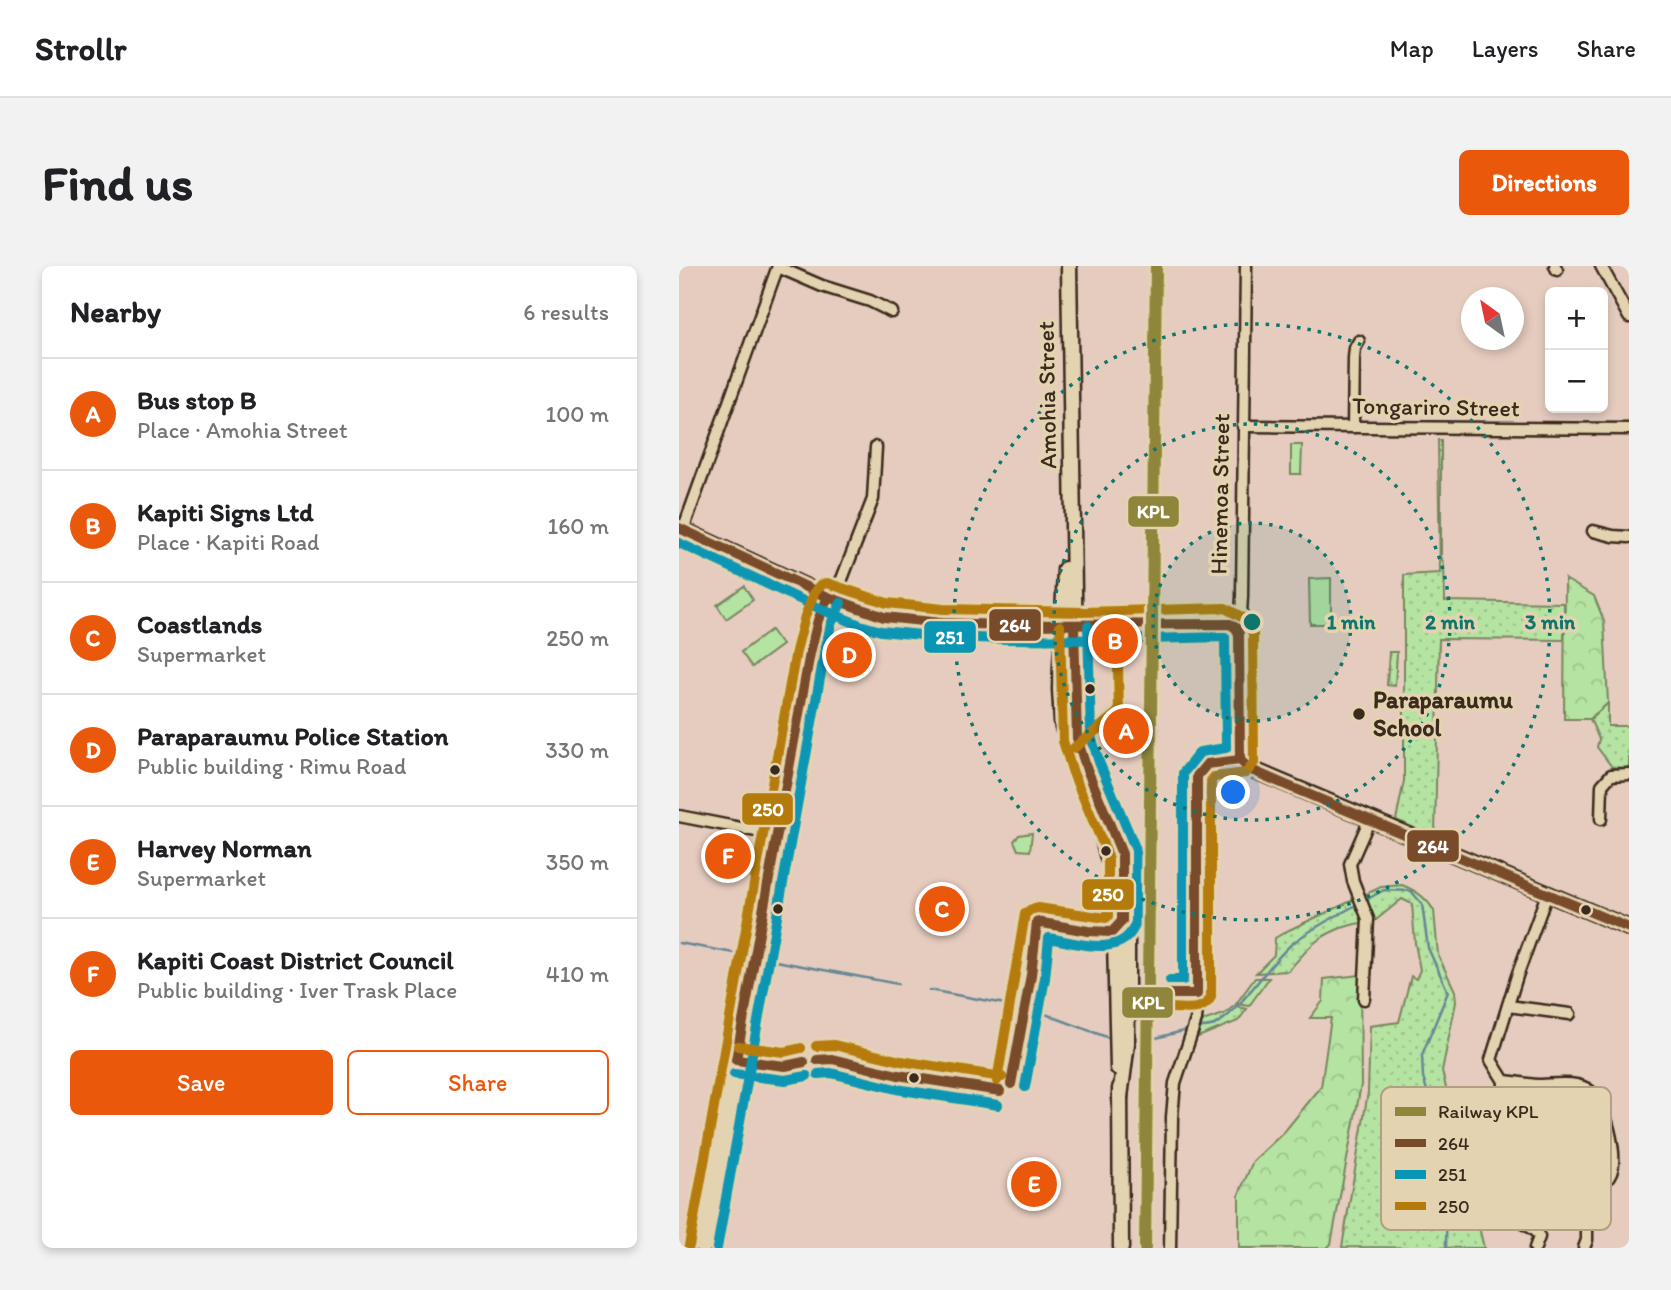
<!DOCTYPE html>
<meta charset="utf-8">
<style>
body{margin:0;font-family:Itim,sans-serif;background:#f2f2f2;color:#202124}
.controls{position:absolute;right:21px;top:21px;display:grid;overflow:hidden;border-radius:10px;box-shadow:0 4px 10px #0003}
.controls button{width:63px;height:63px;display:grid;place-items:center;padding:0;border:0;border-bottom:2px solid #e0e0e0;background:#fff;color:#202124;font:35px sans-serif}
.compass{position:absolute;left:782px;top:21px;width:63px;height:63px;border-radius:50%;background:#fff;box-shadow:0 4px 10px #0003;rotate:327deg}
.you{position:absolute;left:555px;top:527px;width:24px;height:24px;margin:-18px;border:5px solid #fff;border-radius:50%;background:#1a73e8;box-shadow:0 0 0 10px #1a73e833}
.badge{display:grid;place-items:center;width:46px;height:46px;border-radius:50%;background:#ea580c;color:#fff;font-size:23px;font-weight:700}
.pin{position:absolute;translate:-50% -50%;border:4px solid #fff;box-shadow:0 2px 7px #0006}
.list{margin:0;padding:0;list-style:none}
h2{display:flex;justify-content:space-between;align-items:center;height:91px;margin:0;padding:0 28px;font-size:30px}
h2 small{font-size:23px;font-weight:400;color:#757577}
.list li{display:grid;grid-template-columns:46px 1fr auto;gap:21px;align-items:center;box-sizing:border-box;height:112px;padding:0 28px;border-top:2px solid #e0e0e0}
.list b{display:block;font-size:26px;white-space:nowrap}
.list p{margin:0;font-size:23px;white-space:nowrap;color:#757577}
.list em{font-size:23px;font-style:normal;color:#757577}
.actions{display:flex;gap:14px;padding:21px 28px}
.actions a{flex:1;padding:16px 0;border:2px solid #ea580c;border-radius:10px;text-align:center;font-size:24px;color:#ea580c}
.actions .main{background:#ea580c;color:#fff}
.map{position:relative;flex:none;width:950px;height:982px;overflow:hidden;border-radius:10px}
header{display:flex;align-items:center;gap:42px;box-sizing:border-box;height:98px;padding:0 35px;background:#fff;border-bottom:2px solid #e0e0e0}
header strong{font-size:33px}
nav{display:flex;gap:38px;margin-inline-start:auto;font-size:24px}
.intro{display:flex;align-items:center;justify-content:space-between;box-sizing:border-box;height:168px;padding:0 42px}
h1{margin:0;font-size:49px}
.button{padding:18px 32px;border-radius:10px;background:#ea580c;color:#fff;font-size:24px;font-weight:700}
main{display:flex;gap:42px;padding:0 42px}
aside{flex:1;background:#fff;border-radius:10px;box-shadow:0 4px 10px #0003}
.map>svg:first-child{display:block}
.green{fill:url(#green-dots);stroke:#788660;stroke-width:2}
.forest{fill:url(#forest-crowns);stroke:#788660;stroke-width:2}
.pitch{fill:#b5e3a2;stroke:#788660;stroke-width:2}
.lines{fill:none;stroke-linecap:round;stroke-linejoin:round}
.stream{stroke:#668794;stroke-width:2.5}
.street-casing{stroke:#3b2a1e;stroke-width:15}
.secondary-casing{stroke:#3b2a1e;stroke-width:19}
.street{stroke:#e4d3b0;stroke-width:10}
.secondary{stroke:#e4d3b0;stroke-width:14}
.bus-1-casing{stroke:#e4d3b0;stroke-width:16}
.bus-2-casing{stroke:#e4d3b0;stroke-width:16}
.bus-3-casing{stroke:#e4d3b0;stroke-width:16}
.bus-1{stroke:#7a4b2a;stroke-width:10}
.bus-2{stroke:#0996b4;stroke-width:10}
.bus-3{stroke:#b57b0a;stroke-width:10}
.rail-1-casing{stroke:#e4d3b0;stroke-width:18}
.rail-1{stroke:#8f863b;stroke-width:12}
.ring{fill:none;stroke:#0f766e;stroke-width:3.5;stroke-dasharray:3.5 7}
.bus-dot{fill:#3b2a1e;stroke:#e4d3b0;stroke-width:2.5}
.labels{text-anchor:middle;stroke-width:7;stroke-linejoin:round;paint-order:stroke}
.street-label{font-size:24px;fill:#3b2a1e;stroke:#e4d3b0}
.poi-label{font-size:24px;font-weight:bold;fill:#3b2a1e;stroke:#e4d3b0;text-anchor:start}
.key{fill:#e4d3b0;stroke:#b1a084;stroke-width:2}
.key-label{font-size:19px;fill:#3b2a1e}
.centre{fill:#0f766e;stroke:#e4d3b0;stroke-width:3.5}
.ring-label{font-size:21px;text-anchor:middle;font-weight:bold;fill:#0f766e;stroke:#e4d3b0;stroke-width:7;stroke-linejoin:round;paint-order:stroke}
.line-badge{stroke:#e4d3b0;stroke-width:2.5}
.badge-label{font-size:19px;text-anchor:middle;font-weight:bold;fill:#fff}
</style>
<header>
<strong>Strollr</strong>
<nav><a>Map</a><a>Layers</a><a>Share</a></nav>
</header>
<div class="intro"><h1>Find us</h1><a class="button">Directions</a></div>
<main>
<aside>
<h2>Nearby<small>6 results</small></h2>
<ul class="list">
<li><span class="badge">A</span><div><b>Bus stop B</b><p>Place · Amohia Street</p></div><em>100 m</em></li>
<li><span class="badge">B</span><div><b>Kapiti Signs Ltd</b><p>Place · Kapiti Road</p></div><em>160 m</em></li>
<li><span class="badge">C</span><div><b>Coastlands</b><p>Supermarket</p></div><em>250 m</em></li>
<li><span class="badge">D</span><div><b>Paraparaumu Police Station</b><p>Public building · Rimu Road</p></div><em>330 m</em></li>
<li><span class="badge">E</span><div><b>Harvey Norman</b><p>Supermarket</p></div><em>350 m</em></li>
<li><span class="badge">F</span><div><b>Kapiti Coast District Council</b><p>Public building · Iver Trask Place</p></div><em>410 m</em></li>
</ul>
<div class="actions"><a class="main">Save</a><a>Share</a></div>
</aside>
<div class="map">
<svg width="950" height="982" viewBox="0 0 950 982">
<defs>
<pattern id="green-dots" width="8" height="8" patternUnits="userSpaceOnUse" patternTransform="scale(1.75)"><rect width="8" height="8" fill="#b5e3a2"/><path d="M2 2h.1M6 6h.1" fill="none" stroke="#9dc38b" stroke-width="1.8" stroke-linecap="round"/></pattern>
<pattern id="forest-crowns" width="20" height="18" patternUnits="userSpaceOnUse" patternTransform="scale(1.75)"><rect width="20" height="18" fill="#b5e3a2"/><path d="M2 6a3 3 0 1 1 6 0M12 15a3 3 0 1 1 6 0" fill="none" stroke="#9dc38b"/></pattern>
</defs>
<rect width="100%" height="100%" fill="#e6ccbf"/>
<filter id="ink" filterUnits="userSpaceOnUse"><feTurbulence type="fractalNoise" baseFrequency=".0143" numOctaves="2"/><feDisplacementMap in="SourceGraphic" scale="14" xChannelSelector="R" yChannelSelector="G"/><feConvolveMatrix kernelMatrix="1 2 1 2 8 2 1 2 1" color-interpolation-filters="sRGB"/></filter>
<g filter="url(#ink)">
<g class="green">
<path d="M759,174H762V290L765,300L766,335L885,337V374L760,373L756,571L717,554L725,515V309L761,307Z"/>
<path d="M710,386H718L716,420L708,419Z"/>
<path d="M929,437V460H950V502L933,501L918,481L920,473L911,453Z"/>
<path d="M723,619C736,624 748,632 755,645L759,689L776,725L777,736L763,805L805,982L663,981L689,826L691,760L720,756L732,710L737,713L741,704L736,677L733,638L723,633L697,654L694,656L692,647L684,650V657C676,657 670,660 662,662C632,674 630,683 609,705L577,707L595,689L596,672L610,664L702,621Z"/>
<path d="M576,712H590L570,740L557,738Z"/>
<path d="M555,740L568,743L559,755L519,771L523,755L545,748Z"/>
<path d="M72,803L99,809V811L81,808L79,814L74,813L62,876L60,877L43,967L46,972L39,969L37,963L65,810Z"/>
</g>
<g class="forest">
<path d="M886,313L915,330L925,355L929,437L911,453H885Z"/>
<path d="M353,567L351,585L339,584L335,575L340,569Z"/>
<path d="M681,709L682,819L652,978L648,982H560V928L574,895L605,866L642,821L652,752H631L644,735L645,713Z"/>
</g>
<g class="pitch">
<path d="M612,179H623L622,208H612Z"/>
<path d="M652,312V358H631L630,313Z"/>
<path d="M65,320L74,334L47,353L38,339Z"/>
<path d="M92,364L103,379L73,401L62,386Z"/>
</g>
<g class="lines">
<g class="stream">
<path d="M685,635L705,624L732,625L743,638L749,682L769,726L743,789L744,811L764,879L768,906L767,982"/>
<path d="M0,677L71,690"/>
<path d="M81,692L219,718"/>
<path d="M250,724L353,743L430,772"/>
<path d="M519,762C523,761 530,761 535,759C560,748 589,697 614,677C633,662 657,650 679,638"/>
<path d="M461,772H477L512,763"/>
</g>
<g class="street-casing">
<g id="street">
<path d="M876,0L878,4"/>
<path d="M922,0L950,51"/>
<path d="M99,1L143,20L191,35L213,46"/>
<path d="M564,160L950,163"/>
<path d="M674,161L675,92L676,82L680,75"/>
<path d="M4,264L99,0"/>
<path d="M914,265L934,270L950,271"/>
<path d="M149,331L163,313L194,233L197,181"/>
<path d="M555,360L562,349L563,330L567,0"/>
<path d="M0,550L97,569"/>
<path d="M922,553L923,519L932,509L950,508"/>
<path d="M685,733L689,653L674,615L671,598L690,555"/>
<path d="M829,740L891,748"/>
<path d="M825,815C836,816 847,818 858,819C874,819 898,814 911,825C927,838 939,889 932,907C927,918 918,924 908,928C866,916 893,884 871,871C860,865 846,870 833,867L824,853L825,815L812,794L838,710L868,628"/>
<path d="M491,982L493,851L496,817L517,754L518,741L517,517C520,494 541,495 561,494"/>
<path d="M856,982L860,971L858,967C841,951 827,958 832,929L866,911L881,900"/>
<path d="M905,982L908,974V928"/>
</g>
</g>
<g class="secondary-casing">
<g id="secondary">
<path d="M390,0L397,455L402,488L438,571L448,616V777L441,831"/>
<path d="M0,262L149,331L186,346L205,351L263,357L326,359L551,358L557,362L560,368V489L567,501L950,662"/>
<path d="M386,303L381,423L383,457L392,494L419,555L431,599L435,630L439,802"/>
<path d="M441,822L442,982"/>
<path d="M24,982L131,387L139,354L149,331"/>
</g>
</g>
<use href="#street" class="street"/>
<use href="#secondary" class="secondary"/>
<g class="bus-1-casing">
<g id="bus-1">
<path d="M0,262L149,331L205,351L263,357L326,359L551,358L557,362L560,368L561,494"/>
<path d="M561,494L570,503L607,519L950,662"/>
<path d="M491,728H518V510L528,498L561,494"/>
<path d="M138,794L153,793L219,809L321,825"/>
<path d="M125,796L106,800L57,794L131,387L139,354L149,331"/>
<path d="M332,818L352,709L358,656L409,665L433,666L443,655V588L407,501L398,472L395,360"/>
</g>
</g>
<g class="bus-2-casing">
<g id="bus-2">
<path d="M0,277L144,344L181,359L202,365L263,371L326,373L428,374L546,371L547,482L521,486L504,507V714H491"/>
<path d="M55,808L106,814L128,810"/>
<path d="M139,808L152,807L217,823L319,839"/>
<path d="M346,821L366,712L370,672C398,677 445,694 457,656V584L420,496L412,470L409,360"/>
<path d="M38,982L145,390L152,358L162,337"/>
</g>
</g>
<g class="bus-3-casing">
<g id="bus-3">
<path d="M395,482L440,446L438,359"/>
<path d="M59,780L105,786L122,782"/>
<path d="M137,780L155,779L222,795L323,811"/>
<path d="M318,815L346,648L351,644L359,642L427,652L429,650V590L394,507L384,475L381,360"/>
<path d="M10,980L117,385L126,350L136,325L141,319L148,317L208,337L264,343L404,346L546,342L568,354L574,368L575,497L567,507L535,511L532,515V731C524,747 506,742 491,742"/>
</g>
</g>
<use href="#bus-1" class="bus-1"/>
<use href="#bus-2" class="bus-2"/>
<use href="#bus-3" class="bus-3"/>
<g class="rail-1-casing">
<path id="rail-1" d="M466,982L477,0"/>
</g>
<use href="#rail-1" class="rail-1"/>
</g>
</g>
<circle cx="573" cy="356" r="99" fill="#0f766e" fill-opacity=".12"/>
<g class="ring">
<circle cx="573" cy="356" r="99"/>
<circle cx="573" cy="356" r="198"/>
<circle cx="573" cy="356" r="298"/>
</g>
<g class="bus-dot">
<circle cx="411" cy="423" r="6"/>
<circle cx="680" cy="448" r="7"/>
<circle cx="96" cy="504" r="6"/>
<circle cx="427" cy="585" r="6"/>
<circle cx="99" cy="643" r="6"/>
<circle cx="907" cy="644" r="6"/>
<circle cx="235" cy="812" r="6"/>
</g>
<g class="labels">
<g class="street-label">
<text transform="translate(368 129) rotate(-91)" y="8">Amohia Street</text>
<text transform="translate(757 141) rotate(1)" y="8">Tongariro Street</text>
<text transform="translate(541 228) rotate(-89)" y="8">Hinemoa Street</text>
</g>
<g class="poi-label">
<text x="694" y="442">Paraparaumu<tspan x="694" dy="28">School</tspan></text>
</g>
</g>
<rect x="702" y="821" width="230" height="143" rx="10" class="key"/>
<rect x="716" y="841" width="31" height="9" fill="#8f863b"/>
<rect x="716" y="873" width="31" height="8" fill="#7a4b2a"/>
<rect x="716" y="904" width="31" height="9" fill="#0996b4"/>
<rect x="716" y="936" width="31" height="8" fill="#b57b0a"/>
<g class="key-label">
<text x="759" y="852">Railway KPL</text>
<text x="759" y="884">264</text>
<text x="759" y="915">251</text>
<text x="759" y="947">250</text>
</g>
<circle cx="573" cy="356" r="10" class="centre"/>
<g class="ring-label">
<text x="672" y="363">1 min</text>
<text x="771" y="363">2 min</text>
<text x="871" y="363">3 min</text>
</g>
<g class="line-badge">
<rect x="448" y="229" width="53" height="33" rx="7" fill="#8f863b"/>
<rect x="309" y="342" width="54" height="34" rx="7" fill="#7a4b2a"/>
<rect x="244" y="354" width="54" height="34" rx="7" fill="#0996b4"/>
<rect x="62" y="526" width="53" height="34" rx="7" fill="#b57b0a"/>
<rect x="727" y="563" width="54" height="34" rx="7" fill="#7a4b2a"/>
<rect x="402" y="612" width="54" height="33" rx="7" fill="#b57b0a"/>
<rect x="442" y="720" width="53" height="33" rx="7" fill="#8f863b"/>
</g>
<g class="badge-label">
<text x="474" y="252">KPL</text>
<text x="336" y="366">264</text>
<text x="271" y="378">251</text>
<text x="89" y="550">250</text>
<text x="754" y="587">264</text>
<text x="429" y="635">250</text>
<text x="469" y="743">KPL</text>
</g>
</svg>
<div class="controls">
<button>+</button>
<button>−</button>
</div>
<svg class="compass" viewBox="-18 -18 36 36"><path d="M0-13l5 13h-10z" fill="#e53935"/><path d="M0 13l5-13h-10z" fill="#757577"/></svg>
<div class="you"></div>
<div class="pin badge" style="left:447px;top:465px">A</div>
<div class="pin badge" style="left:436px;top:375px">B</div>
<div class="pin badge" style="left:263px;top:643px">C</div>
<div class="pin badge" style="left:170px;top:389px">D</div>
<div class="pin badge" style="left:355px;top:918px">E</div>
<div class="pin badge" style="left:49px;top:590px">F</div>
</div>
</main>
